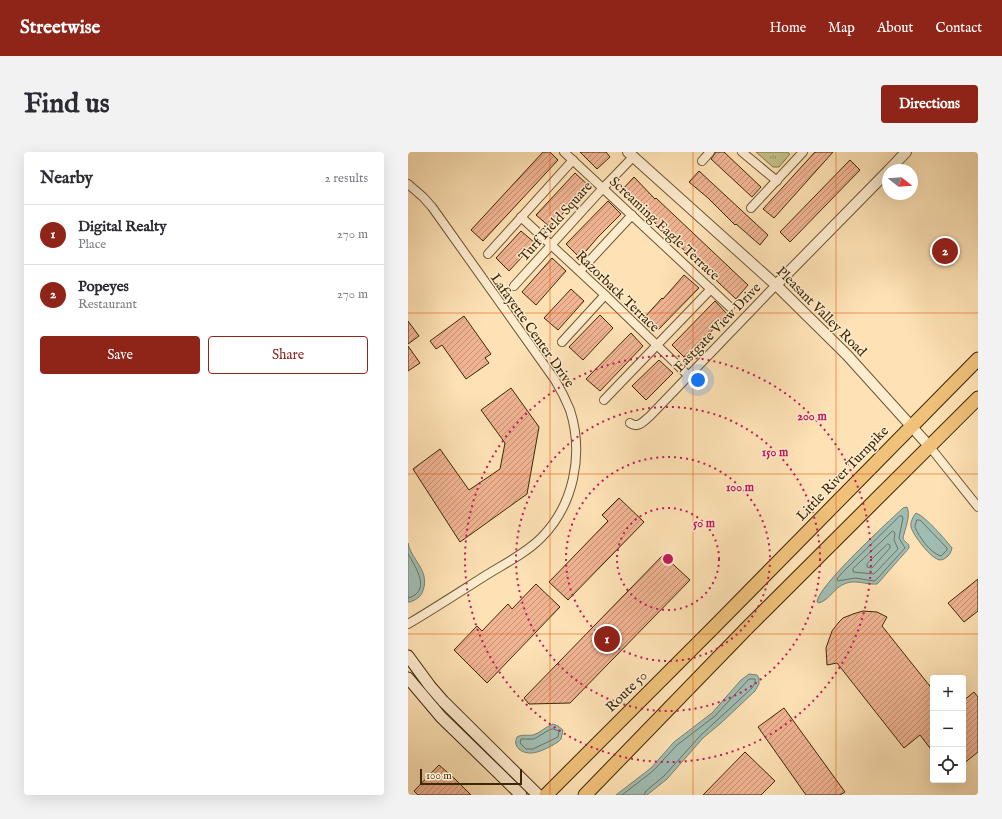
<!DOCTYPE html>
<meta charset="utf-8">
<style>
body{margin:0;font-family:"IM FELL English",serif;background:#f2f2f3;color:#2b2b33}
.controls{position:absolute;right:12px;bottom:12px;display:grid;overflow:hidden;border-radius:4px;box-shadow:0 4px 16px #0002}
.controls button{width:36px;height:36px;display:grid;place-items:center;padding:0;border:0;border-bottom:1px solid #e1e1e2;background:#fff;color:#2b2b33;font:20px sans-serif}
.compass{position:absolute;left:474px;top:12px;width:36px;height:36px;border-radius:50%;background:#fff;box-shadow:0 4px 16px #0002;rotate:107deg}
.scale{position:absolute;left:12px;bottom:10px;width:102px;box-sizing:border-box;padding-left:4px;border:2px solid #3c2707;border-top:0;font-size:11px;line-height:14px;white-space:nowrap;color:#3c2707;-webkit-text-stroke:3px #feeccf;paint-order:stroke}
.you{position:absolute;left:290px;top:228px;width:14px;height:14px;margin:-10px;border:3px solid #fff;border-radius:50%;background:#1a73e8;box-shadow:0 0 0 6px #1a73e833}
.badge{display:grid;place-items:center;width:26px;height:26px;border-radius:50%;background:#8f2418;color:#fff;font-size:13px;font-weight:700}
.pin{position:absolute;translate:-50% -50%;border:2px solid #fff;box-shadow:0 1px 4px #0006}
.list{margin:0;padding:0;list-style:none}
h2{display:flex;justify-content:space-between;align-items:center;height:52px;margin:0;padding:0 16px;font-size:17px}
h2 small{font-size:13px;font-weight:400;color:#7c7c81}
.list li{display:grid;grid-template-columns:26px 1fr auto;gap:12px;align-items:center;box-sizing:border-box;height:60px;padding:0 16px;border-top:1px solid #e1e1e2}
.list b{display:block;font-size:15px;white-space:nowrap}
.list p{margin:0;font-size:13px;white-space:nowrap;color:#7c7c81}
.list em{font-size:13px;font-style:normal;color:#7c7c81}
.actions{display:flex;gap:8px;padding:12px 16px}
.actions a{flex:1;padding:9px 0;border:1px solid #8f2418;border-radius:4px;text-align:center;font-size:14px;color:#8f2418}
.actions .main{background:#8f2418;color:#fff}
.icon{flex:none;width:22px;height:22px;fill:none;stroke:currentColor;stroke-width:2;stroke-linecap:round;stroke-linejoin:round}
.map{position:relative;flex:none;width:570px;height:643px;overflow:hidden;border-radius:4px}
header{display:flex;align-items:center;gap:24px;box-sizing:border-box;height:56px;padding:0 20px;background:#8f2418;color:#fff}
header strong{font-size:19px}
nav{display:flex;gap:22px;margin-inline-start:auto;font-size:14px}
.intro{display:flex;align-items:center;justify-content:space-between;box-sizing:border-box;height:96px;padding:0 24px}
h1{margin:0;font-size:28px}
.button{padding:10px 18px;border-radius:4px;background:#8f2418;color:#fff;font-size:14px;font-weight:700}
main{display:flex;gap:24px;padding:0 24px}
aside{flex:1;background:#fff;border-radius:4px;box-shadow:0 4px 16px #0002}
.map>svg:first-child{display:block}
.grass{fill:url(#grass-tufts);stroke:#807448}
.water{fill:#a0bdb3;stroke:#78816e}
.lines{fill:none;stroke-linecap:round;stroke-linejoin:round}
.shore{stroke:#6e725d;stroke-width:1}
.building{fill:url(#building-hatch);stroke:#3c2707}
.minor-casing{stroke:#6c5632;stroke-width:10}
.tertiary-casing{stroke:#6c5632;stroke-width:12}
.secondary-casing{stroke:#3c2707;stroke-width:13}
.trunk-casing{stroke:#3c2707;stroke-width:15}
.minor{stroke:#feeccf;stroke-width:8}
.tertiary{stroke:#feeccf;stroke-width:10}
.secondary{stroke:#feeccf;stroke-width:11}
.trunk{stroke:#efc17a;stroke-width:13}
.grid{fill:none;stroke:#df560c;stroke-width:1;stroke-opacity:0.55}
.ring{fill:none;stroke:#c2185b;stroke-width:2;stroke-dasharray:2 4}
.labels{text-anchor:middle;stroke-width:3;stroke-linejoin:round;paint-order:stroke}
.street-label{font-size:14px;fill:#3c2707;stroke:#feeccf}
.centre{fill:#c2185b;stroke:#feeccf;stroke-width:2}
.ring-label{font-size:12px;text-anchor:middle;font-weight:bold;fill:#c2185b;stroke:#feeccf;stroke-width:3;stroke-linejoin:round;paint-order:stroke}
</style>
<header>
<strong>Streetwise</strong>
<nav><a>Home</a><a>Map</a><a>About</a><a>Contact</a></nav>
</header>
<div class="intro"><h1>Find us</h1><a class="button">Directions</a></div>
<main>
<aside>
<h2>Nearby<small>2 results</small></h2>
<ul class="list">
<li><span class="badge">1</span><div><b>Digital Realty</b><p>Place</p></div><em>270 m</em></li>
<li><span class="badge">2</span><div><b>Popeyes</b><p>Restaurant</p></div><em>270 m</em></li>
</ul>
<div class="actions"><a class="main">Save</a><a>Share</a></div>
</aside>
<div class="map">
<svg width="570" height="643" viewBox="0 0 570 643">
<defs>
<pattern id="grass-tufts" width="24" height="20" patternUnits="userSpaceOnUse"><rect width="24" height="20" fill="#c5c28a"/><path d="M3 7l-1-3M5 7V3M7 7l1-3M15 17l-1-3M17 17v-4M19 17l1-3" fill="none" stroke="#a19e6f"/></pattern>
<pattern id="building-hatch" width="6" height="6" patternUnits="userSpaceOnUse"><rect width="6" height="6" fill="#f1b493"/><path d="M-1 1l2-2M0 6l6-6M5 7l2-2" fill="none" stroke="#c49276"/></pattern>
</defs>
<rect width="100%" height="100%" fill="#fee2b5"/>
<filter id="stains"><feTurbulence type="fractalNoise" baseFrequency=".005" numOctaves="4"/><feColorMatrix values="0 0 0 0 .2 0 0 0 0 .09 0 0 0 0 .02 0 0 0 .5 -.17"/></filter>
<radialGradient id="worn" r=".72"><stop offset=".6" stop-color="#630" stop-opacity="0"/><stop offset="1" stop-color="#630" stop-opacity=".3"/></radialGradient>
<path class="grass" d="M348,0H379L382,2L371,15H365Z"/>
<g class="water">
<path d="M499,355C503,363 497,377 495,386C496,390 502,391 501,396L471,430L469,432C455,433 445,425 431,435C424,440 420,448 411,451L409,450C410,434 480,370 495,356Z"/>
<path d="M508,361C518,365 536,386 544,396C543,399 543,401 540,404C538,406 535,408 532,408C523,407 505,383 503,375C502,371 505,364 508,361Z"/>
<path d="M0,391C3,407 20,417 16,435C14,444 10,447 2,450H0Z"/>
<path d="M341,522L349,523L351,526V532L347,539L313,571L295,586L259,627L239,643H208L243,616L266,590L304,561L333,528Z"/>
<path d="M145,572L150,574L155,578L153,587L150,590C140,596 122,607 111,597C107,593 107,590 109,585C114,582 119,584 125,583C132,581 137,575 145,572Z"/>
</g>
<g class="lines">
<g class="shore">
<path d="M492,364H494L495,366L491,386L497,396L469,427L466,429L447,426L430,429L429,427L434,421Z"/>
<path d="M509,368H512L539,396V398L533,404C522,401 511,385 507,375Z"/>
<path d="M485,379L487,381L486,388L490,397L466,422L445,420V417Z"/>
<path d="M480,392L482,393V396L464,416L459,415V412Z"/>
<path d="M0,402C8,415 24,440 0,446"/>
<path d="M145,577L151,579L150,585L125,597H118L112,591L113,587H126L141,578Z"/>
<path d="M214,643L245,619L269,593L307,564L341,527H347V531L344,536L293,583L256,624L238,639L236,643"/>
</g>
</g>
<g class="building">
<path d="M135,0H142L150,8L75,89L63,78Z"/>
<path d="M172,0H198L202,5L189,17Z"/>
<path d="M308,0H316L353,35L344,45L303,7Z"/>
<path d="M407,0H425L366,66L355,57Z"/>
<path d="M442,8L452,18L382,90L372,80Z"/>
<path d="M291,19L360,83L352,93L328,72L327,73L300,46L281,30Z"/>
<path d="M167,21L181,34L142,75L128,63Z"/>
<path d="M226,25L247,47L248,46L340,133L328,147L213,39Z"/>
<path d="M200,49L213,62L190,85L172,106L158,92Z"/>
<path d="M113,79L127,91L101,119L88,106Z"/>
<path d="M533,88L548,103L542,110L527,95Z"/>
<path d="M144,106L158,119L128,153L114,140Z"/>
<path d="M276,123L291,136L250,178L236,166L254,146L255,147Z"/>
<path d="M163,137L176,149L150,178L136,166Z"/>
<path d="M307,149L319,162L278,207L264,193Z"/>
<path d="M192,163L205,176L175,208L161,195Z"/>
<path d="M56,164L83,202L77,206L81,211L58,227L34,193L28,197L22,189Z"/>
<path d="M0,169L11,184L0,192Z"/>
<path d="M223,181L235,194L192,239L178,227Z"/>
<path d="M0,194L12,211L0,219Z"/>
<path d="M251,208L265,221L238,248L224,234Z"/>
<path d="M103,236L131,275L119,342L52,390L5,317L32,297L61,338L92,317L97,291L73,258Z"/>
<path d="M211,346L236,370L160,448L141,430L200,369L194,363Z"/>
<path d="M255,403L282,428L162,551L121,552L116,546Z"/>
<path d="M570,427V459L556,470L540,451Z"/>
<path d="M128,432L152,455L79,531L46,498L69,474L74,479L100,452L104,457Z"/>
<path d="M455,459L469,460L479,465L474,474L525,538V600L512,583L496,596L429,511L419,513L418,496L424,479L431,470L435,466L445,462Z"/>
<path d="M566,540L570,545V600L555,612V549Z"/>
<path d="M376,556L437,640L432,643H398L350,575Z"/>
<path d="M337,600L367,629L353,643H295Z"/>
<path d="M31,613L47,627L63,643H10L6,639Z"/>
</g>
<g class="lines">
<g class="minor-casing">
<g id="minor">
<path d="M156,0L322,155"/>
<path d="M334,0L369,29"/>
<path d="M294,9L302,0"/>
<path d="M0,32L15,45L24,55L147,228C153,238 158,248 162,258C176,302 166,353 133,386C118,401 98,411 80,422C53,439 27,456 0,472"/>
<path d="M343,56L395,0"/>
<path d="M113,65L197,143L289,232"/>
<path d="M80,102L165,8"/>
<path d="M172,119L224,63"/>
<path d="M106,134L195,36L225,5"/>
<path d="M154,190L197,143"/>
<path d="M196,248L303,137"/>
<path d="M222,271C230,277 236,269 242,264L368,133"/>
<path d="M522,295L570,355"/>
</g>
</g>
<g class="tertiary-casing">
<g id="tertiary">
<path d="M220,0L368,133L439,203L522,295"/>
<path d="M481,18L498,0"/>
<path d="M368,133L480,19"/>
</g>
</g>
<g class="secondary-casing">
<g id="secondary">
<path d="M0,504L22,534L35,549L130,643"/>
<path d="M0,526L33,565L113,643"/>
</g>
</g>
<g class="trunk-casing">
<g id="trunk">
<path d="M138,643L303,478L570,207"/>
<path d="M177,643L341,474L570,246"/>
</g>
</g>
<use href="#minor" class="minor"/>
<use href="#tertiary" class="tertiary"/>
<use href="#secondary" class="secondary"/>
<use href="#trunk" class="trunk"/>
</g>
<path class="grid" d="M142,0V643M285,0V643M428,0V643M0,161H570M0,322H570M0,482H570"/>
<g class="ring">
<circle cx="260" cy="407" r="51"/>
<circle cx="260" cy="407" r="102"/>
<circle cx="260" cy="407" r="152"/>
<circle cx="260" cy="407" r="203"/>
</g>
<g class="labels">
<g class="street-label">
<text transform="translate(147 69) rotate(-48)" y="5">Turf Field Square</text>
<text transform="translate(257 76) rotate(43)" y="5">Screaming Eagle Terrace</text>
<text transform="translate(210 139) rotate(44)" y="5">Razorback Terrace</text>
<text transform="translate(414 159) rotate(45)" y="5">Pleasant Valley Road</text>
<text transform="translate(309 175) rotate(-46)" y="5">Eastgate View Drive</text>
<text transform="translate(125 178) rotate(55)" y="5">Lafayette Center Drive</text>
<text transform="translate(434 321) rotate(-46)" y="5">Little River Turnpike</text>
<text transform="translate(218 539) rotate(-45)" y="5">Route 50</text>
</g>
</g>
<circle cx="260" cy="407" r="6" class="centre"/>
<g class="ring-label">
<text x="404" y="268">200 m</text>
<text x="367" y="304">150 m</text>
<text x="332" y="339">100 m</text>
<text x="296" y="375">50 m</text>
</g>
<rect width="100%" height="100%" filter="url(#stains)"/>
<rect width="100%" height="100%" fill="url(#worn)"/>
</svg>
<div class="controls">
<button>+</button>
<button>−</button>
<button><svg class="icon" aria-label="locate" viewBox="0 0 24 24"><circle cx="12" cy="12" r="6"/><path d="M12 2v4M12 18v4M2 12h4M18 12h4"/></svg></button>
</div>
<svg class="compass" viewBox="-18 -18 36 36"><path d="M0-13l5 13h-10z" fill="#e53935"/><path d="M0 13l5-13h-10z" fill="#7c7c81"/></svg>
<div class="scale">100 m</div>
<div class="you"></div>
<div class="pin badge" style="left:199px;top:487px">1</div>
<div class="pin badge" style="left:537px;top:99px">2</div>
</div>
</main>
